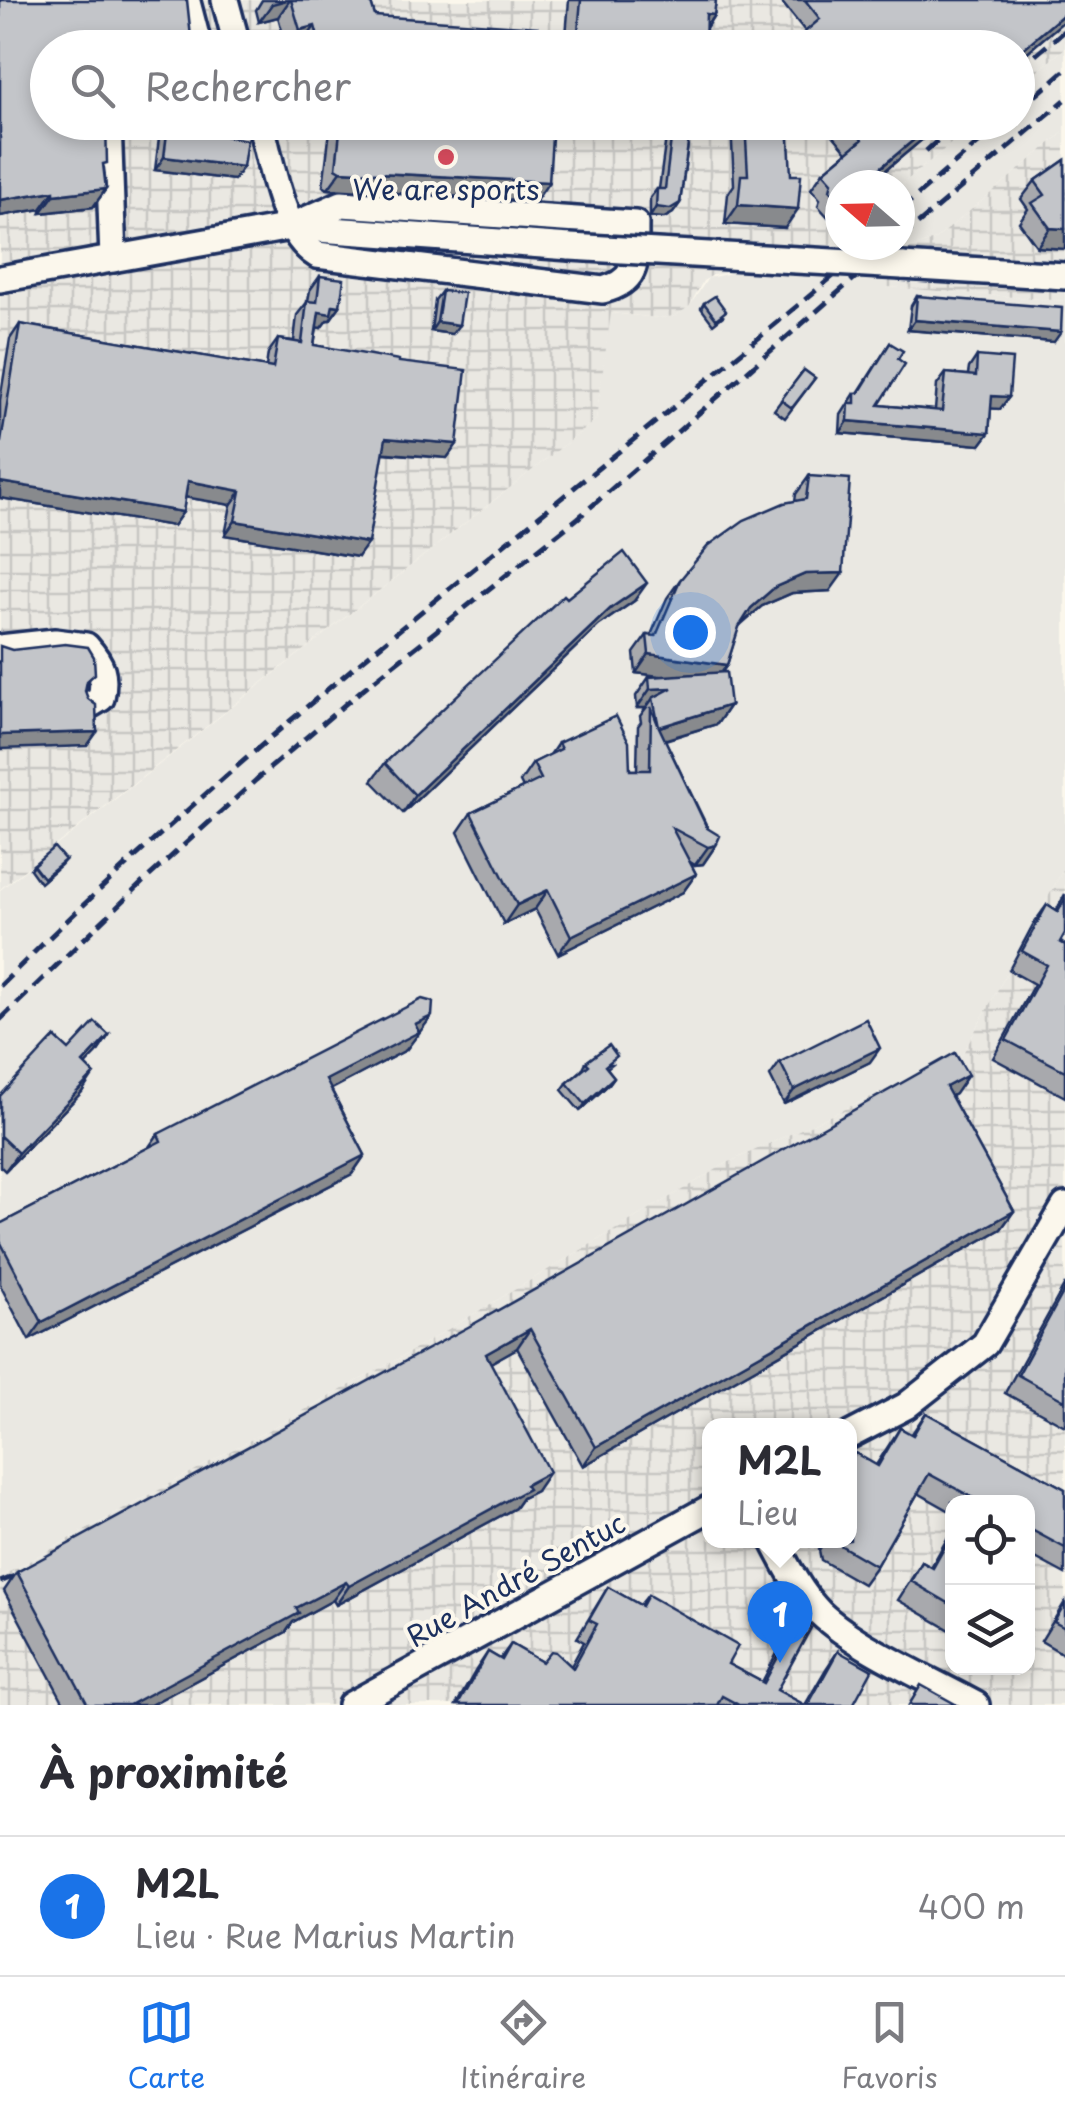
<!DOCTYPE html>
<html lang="fr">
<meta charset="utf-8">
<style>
body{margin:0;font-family:"Playpen Sans",sans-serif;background:#f7f7f7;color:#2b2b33}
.controls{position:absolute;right:30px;bottom:30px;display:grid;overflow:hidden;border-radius:20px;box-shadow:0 5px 15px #0003}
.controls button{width:90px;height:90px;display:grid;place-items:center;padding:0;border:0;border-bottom:2px solid #e1e1e2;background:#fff;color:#2b2b33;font:50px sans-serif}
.compass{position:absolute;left:825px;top:170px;width:90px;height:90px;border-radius:50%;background:#fff;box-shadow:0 5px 15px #0003;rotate:290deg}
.you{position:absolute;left:690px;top:632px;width:35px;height:35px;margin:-25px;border:8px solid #fff;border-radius:50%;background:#1a73e8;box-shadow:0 0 0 15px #1a73e833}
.badge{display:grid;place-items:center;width:65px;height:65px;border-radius:50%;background:#1a73e8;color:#fff;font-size:32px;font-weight:700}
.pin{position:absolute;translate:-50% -82px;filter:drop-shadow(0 2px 5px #0008)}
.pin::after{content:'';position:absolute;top:52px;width:35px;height:30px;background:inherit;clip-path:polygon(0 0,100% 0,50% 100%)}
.popup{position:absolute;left:702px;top:1418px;width:155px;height:130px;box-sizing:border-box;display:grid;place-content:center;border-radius:20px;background:#fff;filter:drop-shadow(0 2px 8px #0005);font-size:32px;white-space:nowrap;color:#7c7c81}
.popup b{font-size:38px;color:#2b2b33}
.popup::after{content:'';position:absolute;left:50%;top:100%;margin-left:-20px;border:20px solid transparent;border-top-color:#fff}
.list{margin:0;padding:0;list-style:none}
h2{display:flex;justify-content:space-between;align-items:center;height:130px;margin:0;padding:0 40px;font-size:42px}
h2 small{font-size:32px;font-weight:400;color:#7c7c81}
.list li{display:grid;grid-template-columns:65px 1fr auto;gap:30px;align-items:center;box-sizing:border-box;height:140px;padding:0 40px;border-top:2px solid #e1e1e2}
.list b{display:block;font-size:38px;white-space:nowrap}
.list p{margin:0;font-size:32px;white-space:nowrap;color:#7c7c81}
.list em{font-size:32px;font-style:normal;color:#7c7c81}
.icon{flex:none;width:55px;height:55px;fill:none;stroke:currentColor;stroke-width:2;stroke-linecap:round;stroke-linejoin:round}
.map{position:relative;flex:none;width:1065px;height:1705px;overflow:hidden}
.search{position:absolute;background:#fff;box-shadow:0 5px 15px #0003;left:30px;right:30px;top:30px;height:110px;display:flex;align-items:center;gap:25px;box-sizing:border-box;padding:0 35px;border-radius:55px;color:#7c7c81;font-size:38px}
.sheet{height:270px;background:#fff}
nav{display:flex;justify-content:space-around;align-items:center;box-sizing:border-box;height:140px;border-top:2px solid #e1e1e2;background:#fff;font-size:28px;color:#7c7c81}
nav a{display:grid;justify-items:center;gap:5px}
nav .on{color:#1a73e8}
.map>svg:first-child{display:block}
.built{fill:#eae8e2}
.industrial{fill:url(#industrial-grid);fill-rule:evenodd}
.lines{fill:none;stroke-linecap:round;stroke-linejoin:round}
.minor-casing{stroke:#1b2f5e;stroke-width:32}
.minor{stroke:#fbf7ec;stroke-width:25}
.rail{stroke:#1b2f5e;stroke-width:5;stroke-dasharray:15 8;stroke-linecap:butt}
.minor-bridge-casing{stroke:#1b2f5e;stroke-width:32;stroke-linecap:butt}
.minor-bridge{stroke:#fbf7ec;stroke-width:25}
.wall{fill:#a8a9ad;stroke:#1b2f5e;stroke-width:2.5}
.shaded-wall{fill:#888a8d;stroke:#1b2f5e;stroke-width:2.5}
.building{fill:#c3c5c9;stroke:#1b2f5e;stroke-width:2.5}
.poi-dot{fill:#d1495b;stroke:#fbf7ec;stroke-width:4}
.labels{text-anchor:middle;stroke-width:8;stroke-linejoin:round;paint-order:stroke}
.poi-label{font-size:28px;fill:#1b2f5e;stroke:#fbf7ec}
.street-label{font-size:28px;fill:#1b2f5e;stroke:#fbf7ec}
</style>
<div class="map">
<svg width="1065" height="1705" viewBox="0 0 1065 1705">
<defs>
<pattern id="industrial-grid" width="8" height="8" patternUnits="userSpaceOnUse" patternTransform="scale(2.5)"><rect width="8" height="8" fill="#eae8e2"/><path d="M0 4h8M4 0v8" fill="none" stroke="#c8c7c4"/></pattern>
</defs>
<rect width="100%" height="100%" fill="#fbf7ec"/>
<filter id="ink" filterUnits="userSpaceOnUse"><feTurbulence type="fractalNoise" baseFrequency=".01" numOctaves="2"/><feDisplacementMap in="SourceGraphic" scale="20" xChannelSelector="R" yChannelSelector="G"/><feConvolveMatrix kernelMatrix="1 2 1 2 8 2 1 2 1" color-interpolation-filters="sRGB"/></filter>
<g filter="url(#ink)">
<path class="built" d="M1065,48V131L936,239L889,257L888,287L1065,301V866L962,1055L727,1163L405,1355L0,1577V890L596,420L610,313L659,318L675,316L689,307L708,278L750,269L807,247L826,248L840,236V245H900V186L976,123L1018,122V88Z"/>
<g class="industrial">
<path d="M0,0H1065V48L1018,88V48H48V122L976,123L900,186L840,185V236L826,248H808L800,266L787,274L750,269L713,275L703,281L689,307L675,316L659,318L611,313L596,420L0,889Z"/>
<path d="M1065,131V301L888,287L883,275L889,257L936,239Z"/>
<path d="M1065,866V1705H0V1577L405,1355L727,1163L962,1055ZM710,1426H850V1540H710ZM952,1502H1028V1668H952Z"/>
</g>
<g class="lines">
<g class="minor-casing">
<g id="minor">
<path d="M225,0L238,48"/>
<path d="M187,2L199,48"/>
<path d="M108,122L113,259"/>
<path d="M260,122C272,163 280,232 317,255L603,290C642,280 634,258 635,224L342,204L290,227"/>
<path d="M902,266L1065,276"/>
<path d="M0,279L290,227L570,247"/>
<path d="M0,648L55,642L86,646C102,664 106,674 101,698L91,704"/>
<path d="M850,1435L906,1406L985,1344L1065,1206"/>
<path d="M773,1540C786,1565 800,1593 820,1613C857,1648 929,1679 976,1705"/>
<path d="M351,1705L710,1508"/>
</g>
</g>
<use href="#minor" class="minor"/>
<g class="rail">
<path d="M1018,70L1065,30"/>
<path d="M1018,111L1065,70"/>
<path d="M926,151L958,122"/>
<path d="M900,210L1003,122"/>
<path d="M900,239L1065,100"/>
<path d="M827,271L858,245"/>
<path d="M0,986C262,724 561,505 844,267"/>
<path d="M0,1020L144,881L256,780L363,689L578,518L893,245"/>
<path d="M0,1582L37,1567"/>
</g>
<g class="minor-bridge-casing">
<path id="minor-bridge" d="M570,247L902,266"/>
</g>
<use href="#minor-bridge" class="minor-bridge"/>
</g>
<g class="wall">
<path d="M0,0L191,37L184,48H48L104,168L106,189L93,207L41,213V209L0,216Z"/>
<path d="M262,0H370L375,16L538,48H303L302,45L287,48L278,17L259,22L256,10Z"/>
<path d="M569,0H716L714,15L706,28L705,48H565Z"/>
<path d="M780,0H1065V20L1018,60V48L805,31Z"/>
<path d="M331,122H553L536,201L328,189L323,186Z"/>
<path d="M668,122H691L680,203L673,213L664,218L650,217V198L657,189H659Z"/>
<path d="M731,122H788L785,228L725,224L728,194L734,185Z"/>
<path d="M822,122H943L829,218L818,206L820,199L811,189L823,172L847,152Z"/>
<path d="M168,125L243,167L234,180L155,170L159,138Z"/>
<path d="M1065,160V249L1037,247L1019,222L1028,209L1021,199L1035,181Z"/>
<path d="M320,276L340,306L330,320H327L321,328L317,327L314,345L399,362L457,444L447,458L383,453L358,557L225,535L231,505L185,497L183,512L173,526L0,498V400L10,339L20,324L266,367L268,353L278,339L294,341L297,315L308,301L310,290Z"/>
<path d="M442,291L452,334L431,331L435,300Z"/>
<path d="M917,296L1054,342L908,330L911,306Z"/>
<path d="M704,303L723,316L713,324L701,308Z"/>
<path d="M890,343L898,359L879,405L935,410L937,385L946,373L968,375L969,368L977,356L1009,397L1000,409L991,408L989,433L980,445L840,433L841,415L855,393H858Z"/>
<path d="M804,370L815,378L785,418L774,410Z"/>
<path d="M809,476L830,591L792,593L762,606L739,625L727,665L722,672L730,705L717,724L665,740L716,845L703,864L695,865L690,862L696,874L683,892L558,954L535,909L504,924L458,832L471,813L523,788L520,782L533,763L550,755L558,743L630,770H637L638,726L641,722L640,716L646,708H637L636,696L649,677L662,676L636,673L634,653L647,635H651L667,598L680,580L795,501L796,494Z"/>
<path d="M567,598L634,601L598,626L403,813L372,781L385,763Z"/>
<path d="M65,860L61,865L40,883L30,869L33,865Z"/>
<path d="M1065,894V933L1060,942L1065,945V1097L993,1058L1034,984L1009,970L1034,923L1047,905L1056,911Z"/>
<path d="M109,1035L97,1053L85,1065L82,1092L5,1171L0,1166V1096L69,1050Z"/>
<path d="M419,1035L416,1036L406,1050L331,1089L365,1155L352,1174L29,1340L0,1285V1224L149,1147L158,1134Z"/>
<path d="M586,1062L612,1064L607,1068L614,1077L609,1084L580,1111L562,1090L567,1083L582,1070Z"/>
<path d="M780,1062H870L784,1104L770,1076Z"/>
<path d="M955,1094L951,1096L1014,1211L1001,1229L583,1466L517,1348L490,1363L536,1491L522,1498L515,1508L336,1605L333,1600L293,1622L286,1632L150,1705H65L4,1591L17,1572Z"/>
<path d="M1065,1284V1426L1005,1393Z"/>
<path d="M926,1413L1065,1489V1574L1028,1554V1502H952V1512L918,1493L876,1566L863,1584L821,1560L819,1550L825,1540H850L876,1465L900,1428L911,1435Z"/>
<path d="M952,1530V1631L898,1600L922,1562L931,1567Z"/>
<path d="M608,1587L640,1605L648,1595L728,1664L762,1682L785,1638L798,1620L777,1690L805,1705H456L476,1670L488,1652L500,1659L511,1644L542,1662L571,1666L584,1642L577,1638Z"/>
<path d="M1065,1602V1655L1041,1641Z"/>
<path d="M838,1651L853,1705H805L826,1669Z"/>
</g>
<g class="shaded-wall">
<path d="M287,0H290L278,17L259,22L272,4Z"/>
<path d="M1065,13V20L1018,60V53Z"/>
<path d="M706,14L714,15L701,34Z"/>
<path d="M315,26L302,45L288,48L300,30Z"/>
<path d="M578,32L586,33L575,48H568Z"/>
<path d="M191,37L184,48H99Z"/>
<path d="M935,122H943L868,185H860Z"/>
<path d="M164,157L243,167L234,180L155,170Z"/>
<path d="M341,171L549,182L536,201L328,189Z"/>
<path d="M106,189L93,207L41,213L54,195Z"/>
<path d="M54,191L41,209L0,216V200Z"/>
<path d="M840,202V209L829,218Z"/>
<path d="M680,203L673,213L664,218L650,217L656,207Z"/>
<path d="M738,205L798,209L785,228L725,224Z"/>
<path d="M1050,228L1065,229V249L1037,247Z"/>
<path d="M333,305L340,306L330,320H327L321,328L309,326L319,312Z"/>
<path d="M915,320L1061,332L1054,342L908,330Z"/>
<path d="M437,322L459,325L452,334L431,331Z"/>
<path d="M992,396L1009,397L1000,409L983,408Z"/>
<path d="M848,421L989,433L980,445L840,433Z"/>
<path d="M386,438L457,444L447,458L376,452Z"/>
<path d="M188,481L241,491L231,505L178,496Z"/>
<path d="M0,482L183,512L173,526L0,498Z"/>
<path d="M235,521L368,543L358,557L225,535Z"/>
<path d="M843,573L830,591L792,593L762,606L738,627L751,608L775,587L805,574Z"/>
<path d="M647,583L634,601L598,626L403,813L415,795L611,608Z"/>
<path d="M649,654L727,665L714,683L636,673Z"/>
<path d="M672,688L653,698L646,708H637L650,689Z"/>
<path d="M730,705L717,724L650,744L659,727Z"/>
<path d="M97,732L87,746L0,749V735Z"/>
<path d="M716,845L703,864L695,865L708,847Z"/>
<path d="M696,874L683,892L558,954L571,936Z"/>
<path d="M548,890L535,909L504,924L517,905Z"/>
<path d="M432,1016L406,1050L313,1099L326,1080L415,1024Z"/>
<path d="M109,1035L97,1053L70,1081L83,1063Z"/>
<path d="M880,1048L870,1062L784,1104L794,1090Z"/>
<path d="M94,1074L82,1092L5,1171L18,1153Z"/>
<path d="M968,1075L955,1094L933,1106L946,1087Z"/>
<path d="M614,1077L609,1084L580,1111L585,1104Z"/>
<path d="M365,1155L352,1174L29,1340L42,1322Z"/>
<path d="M1014,1211L1001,1229L583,1466L596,1447Z"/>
<path d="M530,1329L517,1348L473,1373L486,1354Z"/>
<path d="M549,1472L536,1491L522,1498L515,1508L336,1605L349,1586Z"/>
<path d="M346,1582L333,1600L293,1622L286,1632L150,1705H129L296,1608Z"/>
</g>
<g class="building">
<path d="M0,0H187L191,37L100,48H48V122H106L107,163L103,164L106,189L54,195V191L0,200Z"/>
<path d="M291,0H370L375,16L537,27L536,46L538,48H321L315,26L300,30Z"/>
<path d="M581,0H716L714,15L706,14L705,48H584L586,33L578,32Z"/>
<path d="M805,0H1065V13L1018,53V48H786L820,19Z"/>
<path d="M341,122H553L549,182L341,171L336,168Z"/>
<path d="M673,122H691L680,203L670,209L656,207L657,189H665Z"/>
<path d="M745,122H788L791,175H801L798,209L738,205L741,175H748Z"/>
<path d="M848,122H935L860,185H840V201L830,190L832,182L823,172L862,140Z"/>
<path d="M168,125L247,140L243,167L164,157Z"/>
<path d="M1065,160V229L1050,228L1032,203L1045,195L1035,181Z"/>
<path d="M320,276L344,279L340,306L333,305L331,314L319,312L314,345L399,360V362L466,370L457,444L386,438L368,543L235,521L241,491L188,481L183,512L0,482V448L20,324L273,368L278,339L302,343L307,301L317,302Z"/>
<path d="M442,291L464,293L459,325L437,322Z"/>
<path d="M715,296L726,311L716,319L704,303Z"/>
<path d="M917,296L1062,308L1061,332L915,320Z"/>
<path d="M890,343L903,351L898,359L905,364L879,405L942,411L946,373L976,376L977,356L1012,359L1009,397L992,396L989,433L848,421L849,403H855V393H859Z"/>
<path d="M804,370L815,378L792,408L781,400Z"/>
<path d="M809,476L850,479L843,573L805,574L775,587L751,608L739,627L727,665L649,654L647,635L656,636L680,580L708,546L744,520L784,503L806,499Z"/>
<path d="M624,552L647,583L611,608L415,795L385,763L564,595L567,598Z"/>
<path d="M65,644L88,647L94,657L95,674L87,681L85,691L88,699L96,705L97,732L0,735V646L12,650Z"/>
<path d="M726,672L730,705L659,727L707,828L720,836L716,845L708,847L672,828L696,874L571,936L548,890L517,905L471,813L541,779L533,763L561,749L558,743L616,716L629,742L630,770H650L651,707L659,727L653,698L672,688L650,689L649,677Z"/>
<path d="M54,847L65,860L43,878L33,865Z"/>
<path d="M1065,899V933L1060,942L1065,945V1071L1006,1040L1047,965L1022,951L1047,905L1058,912Z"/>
<path d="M422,999L433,1002L432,1016L415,1024L419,1032L326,1080L365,1155L42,1322L0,1241V1224L161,1141L158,1134Z"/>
<path d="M866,1019L880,1048L794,1090L780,1062Z"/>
<path d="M95,1022L109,1035L83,1063L94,1074L18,1153L0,1136V1096L55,1037L69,1050Z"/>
<path d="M609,1045L617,1056L605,1066L614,1077L585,1104L567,1083L589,1065L586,1062Z"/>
<path d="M955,1053L968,1075L946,1087L1014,1211L596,1447L530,1329L486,1354L549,1472L525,1485L528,1489L349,1586L346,1582L296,1608L299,1613L129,1705H88L17,1572L470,1326Z"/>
<path d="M1065,1289V1401L1018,1375Z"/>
<path d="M926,1413L1065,1489V1548L1028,1528V1502H970L973,1498L929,1474L876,1566L835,1542L850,1540V1461L855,1453L878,1466L900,1428L913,1435Z"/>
<path d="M952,1534V1605L911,1581L922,1562L933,1568Z"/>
<path d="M608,1587L642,1606L648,1595L738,1646L728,1664L764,1683L798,1620L811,1628L777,1690L805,1705H739L722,1696L717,1705H458L488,1652L502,1660L511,1644L542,1662L551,1651L556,1652L573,1668L597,1624L589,1620Z"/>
<path d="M1065,1603V1628L1054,1622Z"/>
<path d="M838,1651L872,1670L853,1705H808Z"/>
<path d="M921,1685L957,1705H909Z"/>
</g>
</g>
<circle class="poi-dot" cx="446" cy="157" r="10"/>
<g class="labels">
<g class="poi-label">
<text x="446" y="200">We are sports</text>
</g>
<g class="street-label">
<text transform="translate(516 1580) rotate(-29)" y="10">Rue André Sentuc</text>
</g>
</g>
</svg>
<div class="controls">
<button><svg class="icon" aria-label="locate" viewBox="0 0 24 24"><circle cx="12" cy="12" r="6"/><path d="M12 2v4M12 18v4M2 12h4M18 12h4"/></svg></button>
<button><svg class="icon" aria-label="layers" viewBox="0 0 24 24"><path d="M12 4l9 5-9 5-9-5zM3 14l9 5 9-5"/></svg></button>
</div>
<svg class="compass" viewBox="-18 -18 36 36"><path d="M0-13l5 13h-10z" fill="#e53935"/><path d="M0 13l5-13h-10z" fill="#7c7c81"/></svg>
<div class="you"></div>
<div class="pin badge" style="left:780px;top:1663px">1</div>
<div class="popup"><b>M2L</b>Lieu</div>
<div class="search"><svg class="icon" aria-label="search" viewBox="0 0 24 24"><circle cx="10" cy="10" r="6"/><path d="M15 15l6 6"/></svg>Rechercher</div>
</div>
<section class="sheet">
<h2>À proximité<small></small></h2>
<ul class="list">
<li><span class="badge">1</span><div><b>M2L</b><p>Lieu · Rue Marius Martin</p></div><em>400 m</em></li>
</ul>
</section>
<nav>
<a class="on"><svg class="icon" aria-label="map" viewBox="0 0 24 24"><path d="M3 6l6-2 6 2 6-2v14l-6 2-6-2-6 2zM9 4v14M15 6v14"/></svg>Carte</a>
<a><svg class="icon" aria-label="directions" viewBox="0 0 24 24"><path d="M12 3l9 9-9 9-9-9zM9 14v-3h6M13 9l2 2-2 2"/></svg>Itinéraire</a>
<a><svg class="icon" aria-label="saved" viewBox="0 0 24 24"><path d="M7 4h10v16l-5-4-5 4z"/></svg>Favoris</a>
</nav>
